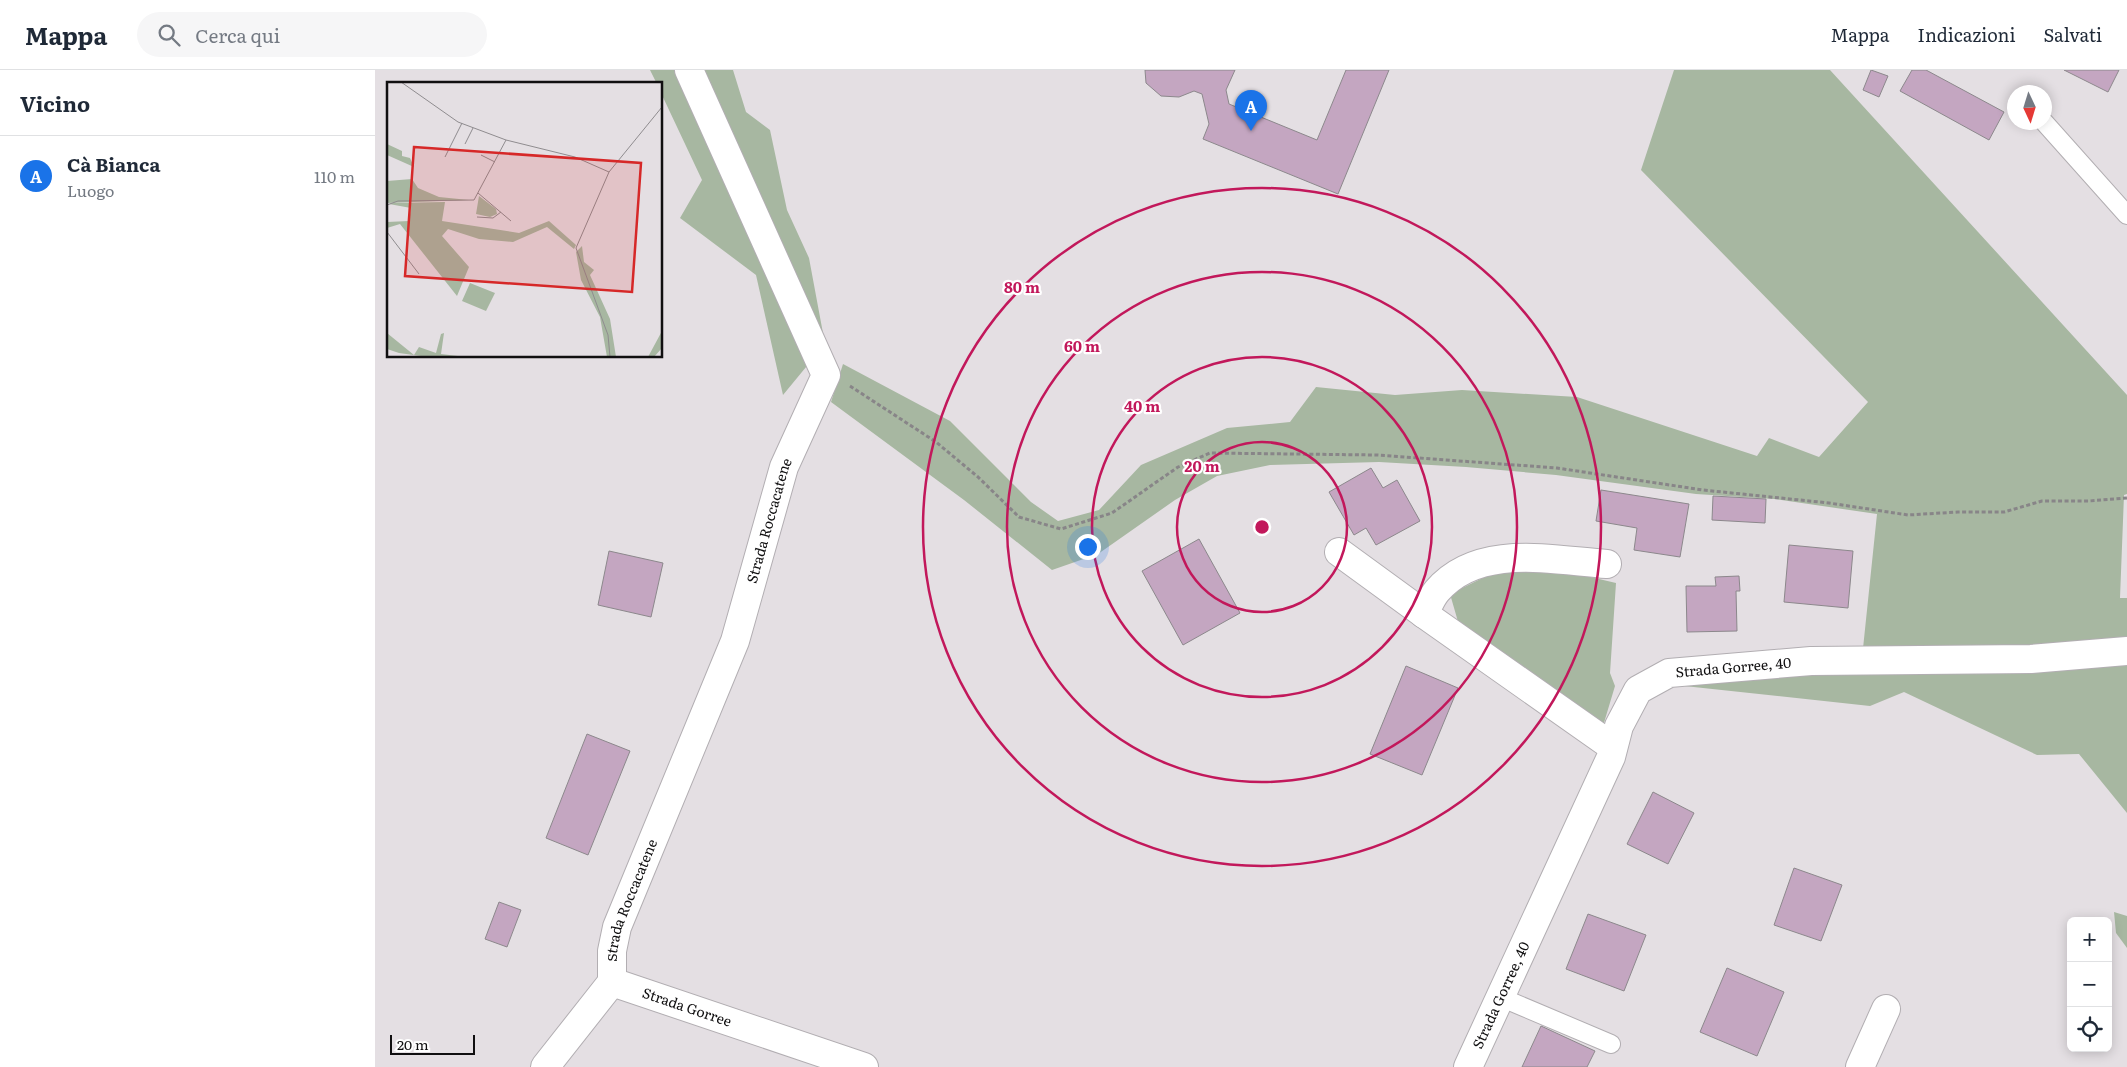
<!DOCTYPE html>
<html lang="it">
<meta charset="utf-8">
<style>
body{margin:0;font-family:Literata,serif;background:#f6f6f7;color:#1f2937}
.controls{position:absolute;right:15px;bottom:15px;display:grid;overflow:hidden;border-radius:8px;box-shadow:0 2px 12px #0003}
.controls button{width:45px;height:45px;display:grid;place-items:center;padding:0;border:0;border-bottom:1px solid #e0e1e3;background:#fff;color:#1f2937;font:25px sans-serif}
.compass{position:absolute;left:1632px;top:15px;width:45px;height:45px;border-radius:50%;background:#fff;box-shadow:0 2px 12px #0003;rotate:176deg}
.scale{position:absolute;left:15px;bottom:12px;width:85px;box-sizing:border-box;padding-left:5px;border:2px solid #100f10;border-top:0;font-size:14px;line-height:18px;white-space:nowrap;color:#100f10;-webkit-text-stroke:4px #fff;paint-order:stroke}
.you{position:absolute;left:712px;top:476px;width:18px;height:18px;margin:-12px;border:4px solid #fff;border-radius:50%;background:#1a73e8;box-shadow:0 0 0 8px #1a73e833}
.badge{display:grid;place-items:center;width:32px;height:32px;border-radius:50%;background:#1a73e8;color:#fff;font-size:16px;font-weight:700}
.pin{position:absolute;translate:-50% -41px;filter:drop-shadow(0 1px 2px #0008)}
.pin::after{content:'';position:absolute;top:26px;width:18px;height:15px;background:inherit;clip-path:polygon(0 0,100% 0,50% 100%)}
.list{margin:0;padding:0;list-style:none}
h2{display:flex;justify-content:space-between;align-items:center;height:65px;margin:0;padding:0 20px;font-size:21px}
h2 small{font-size:16px;font-weight:400;color:#747a83}
.list li{display:grid;grid-template-columns:32px 1fr auto;gap:15px;align-items:center;box-sizing:border-box;height:80px;padding:0 20px;border-top:1px solid #e0e1e3}
.list b{display:block;font-size:19px;white-space:nowrap}
.list p{margin:0;font-size:16px;white-space:nowrap;color:#747a83}
.list em{font-size:16px;font-style:normal;color:#747a83}
.icon{flex:none;width:28px;height:28px;fill:none;stroke:currentColor;stroke-width:2;stroke-linecap:round;stroke-linejoin:round}
.map{position:relative;flex:none;width:1752px;height:997px;overflow:hidden}
header{display:flex;align-items:center;gap:30px;box-sizing:border-box;height:70px;padding:0 25px;background:#fff;border-bottom:1px solid #e0e1e3}
header strong{font-size:24px}
nav{display:flex;gap:28px;margin-inline-start:auto;font-size:18px}
.search{width:350px;height:45px;background:#f6f6f7;display:flex;align-items:center;gap:12px;box-sizing:border-box;padding:0 18px;border-radius:28px;color:#747a83;font-size:19px}
main{display:flex}
aside{flex:1;background:#fff}
.map>svg:first-child{display:block}
.green{fill:#a7b7a1}
.building{fill:#c4a6c1;stroke:#8c888c}
.lines{fill:none;stroke-linecap:round;stroke-linejoin:round}
.lane-casing{stroke:#b2aeb2;stroke-width:20}
.street-casing{stroke:#b2aeb2;stroke-width:30}
.path{stroke:#888588;stroke-width:3;stroke-dasharray:4 2.5;stroke-linecap:butt}
.lane{stroke:#fff;stroke-width:18}
.street{stroke:#fff;stroke-width:28}
.ring{fill:none;stroke:#c2185b;stroke-width:2.5}
.labels{text-anchor:middle;stroke-width:4.5;stroke-linejoin:round;paint-order:stroke}
.street-label{font-size:14px;fill:#100f10;stroke:#fff}
.inset-road{fill:none;stroke:#8f8c8f;stroke-width:1}
.view{fill:#d62828;fill-opacity:0.15;stroke:#d62828;stroke-width:2.5}
.inset-edge{fill:none;stroke:#100f10;stroke-width:2.5}
.centre{fill:#c2185b;stroke:#fff;stroke-width:2.5}
.ring-label{font-size:15px;text-anchor:middle;font-weight:bold;fill:#c2185b;stroke:#fff;stroke-width:4.5;stroke-linejoin:round;paint-order:stroke}
</style>
<header>
<strong>Mappa</strong>
<div class="search"><svg class="icon" aria-label="search" viewBox="0 0 24 24"><circle cx="10" cy="10" r="6"/><path d="M15 15l6 6"/></svg>Cerca qui</div>
<nav><a>Mappa</a><a>Indicazioni</a><a>Salvati</a></nav>
</header>
<main>
<aside>
<h2>Vicino<small></small></h2>
<ul class="list">
<li><span class="badge">A</span><div><b>Cà Bianca</b><p>Luogo</p></div><em>110 m</em></li>
</ul>
</aside>
<div class="map">
<svg width="1752" height="997" viewBox="0 0 1752 997">
<rect width="100%" height="100%" fill="#e4dfe3"/>
<g class="green">
<path d="M275,0H358L371,42L395,60L412,140L434,188L450,274L408,325L381,205L305,148L327,110L286,23V14H282Z"/>
<path d="M1299,0H1455L1752,325V424L1749,425L1745,528H1752V576L1487,588L1502,444L1399,429L1321,424L1181,405L1091,397L1004,392L895,395L842,406L800,430L723,484L677,500L589,430L456,332L468,294L575,351L656,432L683,451L724,440L766,395L852,358L915,352L941,317L1020,325L1087,320L1202,327L1382,386L1394,368L1444,387L1493,332L1266,100Z"/>
<path d="M1130,497L1194,502L1241,513L1235,603L1240,616L1228,656L1086,562L1075,524Z"/>
<path d="M1752,588V743L1704,684L1662,685L1529,622L1495,636L1300,615L1309,608Z"/>
<path d="M1739,842L1752,846V878L1741,863Z"/>
</g>
<g class="building">
<path d="M770,0H860L851,20L854,34L942,70L971,0H1014L963,124L828,69L834,54L827,24L819,21L804,27L786,26L771,13Z"/>
<path d="M1496,0L1513,6L1504,27L1488,20Z"/>
<path d="M1537,0H1551L1629,42L1614,70L1525,21Z"/>
<path d="M1689,0H1744L1733,22Z"/>
<path d="M996,398L1008,418L1022,410L1045,451L1001,475L991,458L979,465L954,422Z"/>
<path d="M1226,420L1314,434L1305,487L1259,480L1262,458L1221,451Z"/>
<path d="M1338,426L1391,429L1390,453L1337,450Z"/>
<path d="M824,469L865,543L808,575L767,501Z"/>
<path d="M1414,475L1478,481L1473,538L1409,532Z"/>
<path d="M234,481L288,493L276,547L223,535Z"/>
<path d="M1364,506L1365,521H1361L1362,561L1312,562L1311,516H1341L1340,507Z"/>
<path d="M1031,596L1083,618L1047,705L995,684Z"/>
<path d="M212,664L255,681L213,785L171,768Z"/>
<path d="M1278,722L1319,743L1293,794L1252,774Z"/>
<path d="M1419,798L1467,815L1446,871L1399,855Z"/>
<path d="M124,832L146,840L132,877L110,869Z"/>
<path d="M1213,844L1271,865L1249,921L1191,899Z"/>
<path d="M1352,898L1409,922L1382,986L1325,962Z"/>
<path d="M1166,956L1220,981L1212,997H1147Z"/>
</g>
<g class="lines">
<g class="lane-casing">
<g id="lane">
<path d="M1669,52L1752,145"/>
<path d="M1125,927L1236,974"/>
</g>
</g>
<g class="street-casing">
<g id="street">
<path d="M964,482L1049,544L1238,677"/>
<path d="M1049,544C1053,537 1056,528 1062,521C1103,473 1176,490 1232,494"/>
<path id="s1" d="M237,912V881L242,857L360,571L409,397L451,305L314,0"/>
<path id="s2" d="M237,912L489,997"/>
<path d="M170,997L237,912"/>
<path id="s3" d="M1093,997L1236,687L1244,656L1263,620L1294,603L1436,591L1656,589L1752,581"/>
<path d="M1485,997L1511,939"/>
</g>
</g>
<path class="path" d="M475,316L561,372L603,407L644,447L686,459L737,443L803,397L835,383L1002,385L1182,398L1328,420L1454,433L1533,445L1583,442H1629L1667,431H1714L1752,428"/>
<use href="#lane" class="lane"/>
<use href="#street" class="street"/>
</g>
<g class="ring">
<circle cx="887" cy="457" r="85"/>
<circle cx="887" cy="457" r="170"/>
<circle cx="887" cy="457" r="255"/>
<circle cx="887" cy="457" r="339"/>
</g>
<g class="labels">
<g class="street-label">
<text dy="5" stroke="none"><textPath href="#s1" startOffset="490">Strada Roccacatene</textPath></text>
<text dy="5" stroke="none"><textPath href="#s3" startOffset="514">Strada Gorree, 40</textPath></text>
<text dy="5" stroke="none"><textPath href="#s1" startOffset="85">Strada Roccacatene</textPath></text>
<text dy="5" stroke="none"><textPath href="#s3" startOffset="79">Strada Gorree, 40</textPath></text>
<text dy="5" stroke="none"><textPath href="#s2" startOffset="79">Strada Gorree</textPath></text>
</g>
</g>
<g transform="translate(12 12)">
<rect width="275" height="275" fill="#e4dfe3"/>
<path d="M0,62L15,69V74L23,76L27,85L0,73ZM25,97L31,106L52,115L82,118L0,121V99ZM92,114L109,127L110,132L103,135L89,132ZM58,120L55,139L132,151L162,139L189,163L187,167L160,145L126,160L92,157L61,147L55,154L82,185L70,214L13,142L0,146V140L22,139L24,126L2,122L4,121ZM195,164L197,180L207,188L203,193L223,237L229,275H220L213,235L194,198L189,170ZM83,201L108,211L99,229L75,219ZM275,249V266L267,275H261ZM0,251L27,273L32,265L49,271L54,252L57,251L54,272L79,275H41L12,271L0,267Z" fill="#a7b7a1"/>
<path class="inset-road" d="M14,0L71,40L119,58L188,75L222,90M78,62L86,46M94,73L108,80M58,75L75,41M222,90L189,166L221,253L223,275M222,90L275,25M91,111L124,139M0,123L11,119L87,118L119,58M90,135L106,136L114,130M0,150L32,192"/>
<path class="view" d="M27,65L254,81L245,210L18,194Z"/>
<rect width="275" height="275" class="inset-edge"/>
</g>
<circle cx="887" cy="457" r="8" class="centre"/>
<g class="ring-label">
<text x="647" y="223">80 m</text>
<text x="707" y="282">60 m</text>
<text x="767" y="342">40 m</text>
<text x="827" y="402">20 m</text>
</g>
</svg>
<div class="controls">
<button>+</button>
<button>−</button>
<button><svg class="icon" aria-label="locate" viewBox="0 0 24 24"><circle cx="12" cy="12" r="6"/><path d="M12 2v4M12 18v4M2 12h4M18 12h4"/></svg></button>
</div>
<svg class="compass" viewBox="-18 -18 36 36"><path d="M0-13l5 13h-10z" fill="#e53935"/><path d="M0 13l5-13h-10z" fill="#747a83"/></svg>
<div class="scale">20 m</div>
<div class="you"></div>
<div class="pin badge" style="left:876px;top:61px">A</div>
</div>
</main>
